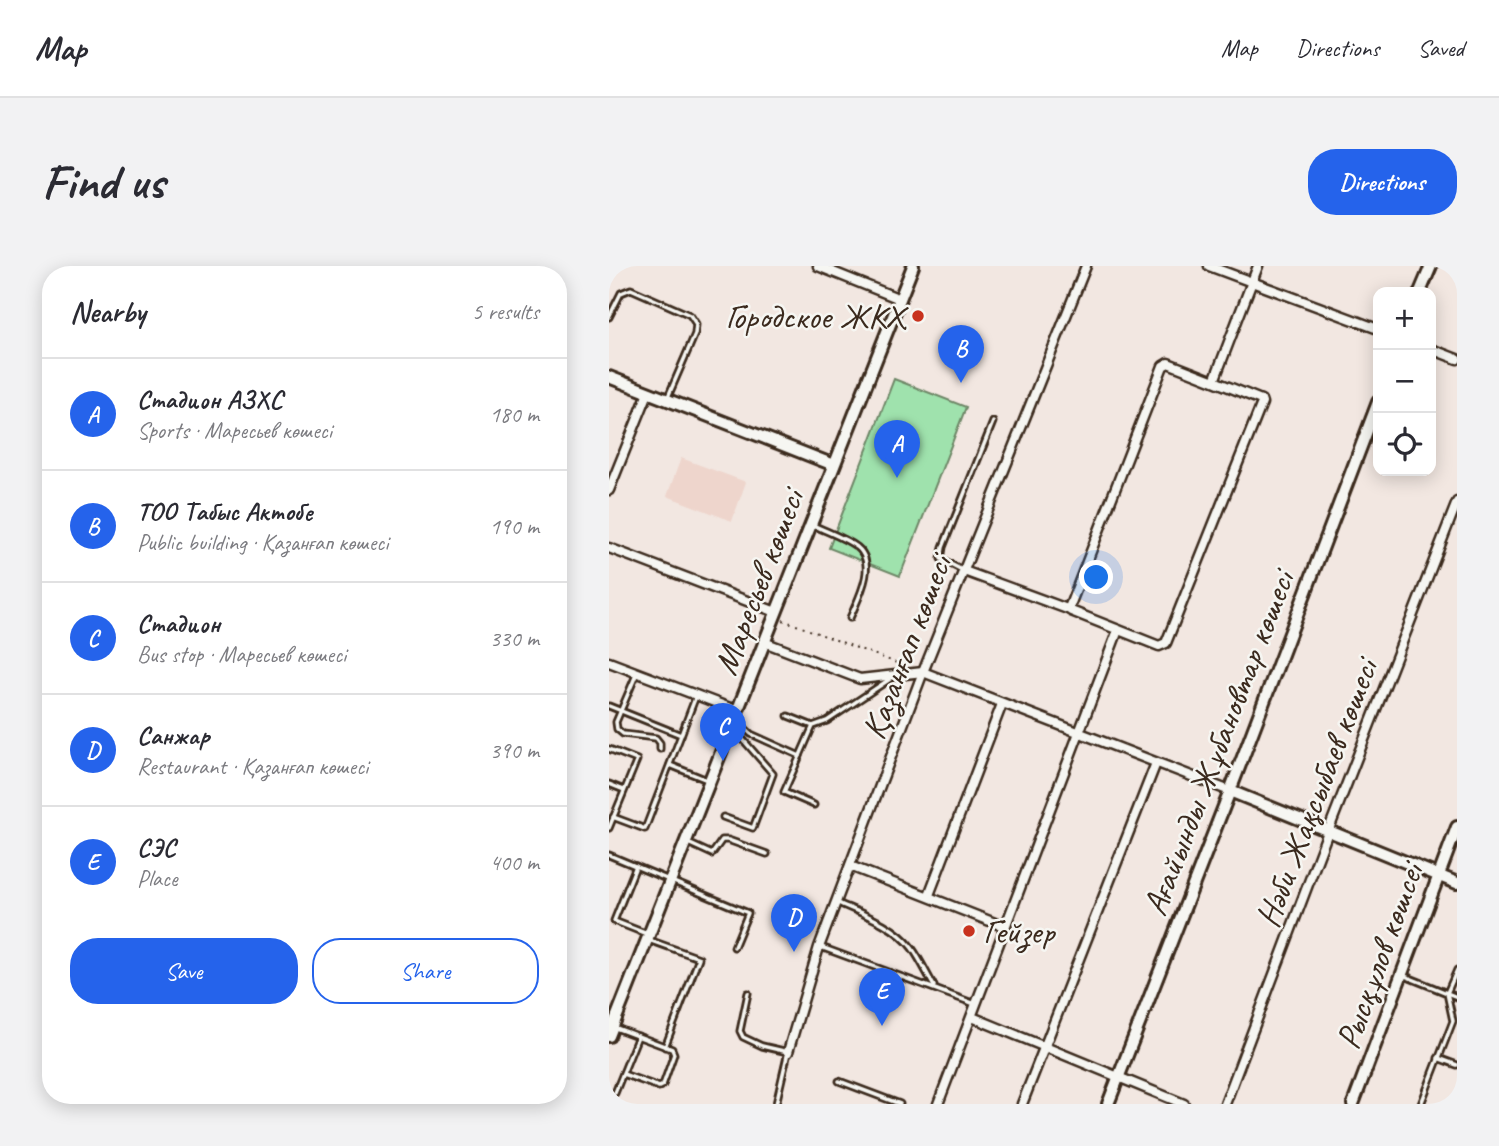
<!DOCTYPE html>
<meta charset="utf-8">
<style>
body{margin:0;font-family:Caveat,sans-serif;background:#f2f2f3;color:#2b2b33}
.controls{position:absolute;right:21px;top:21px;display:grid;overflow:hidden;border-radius:14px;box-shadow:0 4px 18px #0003}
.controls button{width:63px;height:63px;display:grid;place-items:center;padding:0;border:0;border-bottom:2px solid #e1e1e2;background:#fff;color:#2b2b33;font:35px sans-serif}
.you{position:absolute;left:488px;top:312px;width:24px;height:24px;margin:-18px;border:5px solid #fff;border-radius:50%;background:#1a73e8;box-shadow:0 0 0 10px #1a73e833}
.badge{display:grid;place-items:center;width:46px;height:46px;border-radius:50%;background:#2563eb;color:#fff;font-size:23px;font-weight:700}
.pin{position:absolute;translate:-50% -58px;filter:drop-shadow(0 2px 4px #0008)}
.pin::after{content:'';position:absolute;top:37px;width:24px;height:21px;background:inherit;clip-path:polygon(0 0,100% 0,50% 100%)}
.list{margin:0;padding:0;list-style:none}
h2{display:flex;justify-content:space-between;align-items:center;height:91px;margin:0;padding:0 28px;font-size:30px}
h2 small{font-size:23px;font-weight:400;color:#7c7c81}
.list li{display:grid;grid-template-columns:46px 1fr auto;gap:21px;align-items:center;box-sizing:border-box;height:112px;padding:0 28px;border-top:2px solid #e1e1e2}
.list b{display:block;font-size:26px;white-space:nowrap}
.list p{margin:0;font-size:23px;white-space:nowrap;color:#7c7c81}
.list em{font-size:23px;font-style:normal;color:#7c7c81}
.actions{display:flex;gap:14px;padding:21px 28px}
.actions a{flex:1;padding:16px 0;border:2px solid #2563eb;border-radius:28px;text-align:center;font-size:24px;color:#2563eb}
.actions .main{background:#2563eb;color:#fff}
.icon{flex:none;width:38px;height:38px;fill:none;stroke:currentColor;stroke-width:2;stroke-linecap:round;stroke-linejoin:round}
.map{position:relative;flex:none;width:848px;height:838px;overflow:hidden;border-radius:28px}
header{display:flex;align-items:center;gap:42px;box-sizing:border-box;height:98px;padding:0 35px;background:#fff;border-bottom:2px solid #e1e1e2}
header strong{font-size:33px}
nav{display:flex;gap:38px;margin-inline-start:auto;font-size:24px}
.intro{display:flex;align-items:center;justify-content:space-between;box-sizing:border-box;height:168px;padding:0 42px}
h1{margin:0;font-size:49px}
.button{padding:18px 32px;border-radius:28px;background:#2563eb;color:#fff;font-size:24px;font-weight:700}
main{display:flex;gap:42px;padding:0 42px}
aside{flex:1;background:#fff;border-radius:28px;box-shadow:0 4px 18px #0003}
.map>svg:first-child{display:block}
.built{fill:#eed5cc}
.green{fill:#9fe2ad;stroke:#6d8666;stroke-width:2}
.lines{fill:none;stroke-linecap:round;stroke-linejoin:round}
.lane-casing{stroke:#3b2a1e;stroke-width:9}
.street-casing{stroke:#3b2a1e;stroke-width:13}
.secondary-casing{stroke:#3b2a1e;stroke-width:16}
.path{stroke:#3b2a1e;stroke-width:2;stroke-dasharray:2 5;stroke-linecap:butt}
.lane{stroke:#f6f6f2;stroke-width:3.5}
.street{stroke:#f6f6f2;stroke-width:8}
.secondary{stroke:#f6f6f2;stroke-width:10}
.poi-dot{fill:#c8321e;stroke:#f6f6f2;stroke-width:2.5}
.labels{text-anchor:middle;stroke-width:5;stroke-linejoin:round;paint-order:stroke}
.poi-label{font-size:35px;fill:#3b2a1e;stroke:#f6f6f2;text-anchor:end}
.street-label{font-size:35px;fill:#3b2a1e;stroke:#f6f6f2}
</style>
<header>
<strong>Map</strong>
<nav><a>Map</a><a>Directions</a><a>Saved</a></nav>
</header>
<div class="intro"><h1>Find us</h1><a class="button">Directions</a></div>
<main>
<aside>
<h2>Nearby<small>5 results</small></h2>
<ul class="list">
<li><span class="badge">A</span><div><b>Стадион АЗХС</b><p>Sports · Маресьев көшесі</p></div><em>180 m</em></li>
<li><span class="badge">B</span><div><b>ТОО Табыс Актобе</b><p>Public building · Қазанғап көшесі</p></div><em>190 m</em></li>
<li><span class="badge">C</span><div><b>Стадион</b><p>Bus stop · Маресьев көшесі</p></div><em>330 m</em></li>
<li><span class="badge">D</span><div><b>Санжар</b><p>Restaurant · Қазанғап көшесі</p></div><em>390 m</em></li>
<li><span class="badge">E</span><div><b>СЭС</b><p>Place</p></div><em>400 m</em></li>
</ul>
<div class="actions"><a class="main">Save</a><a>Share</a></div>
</aside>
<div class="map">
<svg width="848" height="838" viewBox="0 0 848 838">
<rect width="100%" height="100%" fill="#f2e7e1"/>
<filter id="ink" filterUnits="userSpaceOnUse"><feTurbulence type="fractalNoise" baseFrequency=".0143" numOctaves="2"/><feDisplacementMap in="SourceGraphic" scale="14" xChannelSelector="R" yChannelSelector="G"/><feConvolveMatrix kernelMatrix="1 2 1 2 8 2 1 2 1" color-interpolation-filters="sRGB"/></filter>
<g filter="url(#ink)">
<path class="built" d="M72,192L137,216L123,255L58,230Z"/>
<path class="green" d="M285,113L357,141L291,310L220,282Z"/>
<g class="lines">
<g class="lane-casing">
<g id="lane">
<path d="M0,51L12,27L22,23L81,49L87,58L86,68L58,133"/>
<path d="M204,259C218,266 236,272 248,281C269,298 249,333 241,352"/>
<path d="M355,305L332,293L334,281L384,156"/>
<path d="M27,409L7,456L8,463L14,468L47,472L51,477V483"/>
<path d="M0,440L72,469"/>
<path d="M179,450L204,460"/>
<path d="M127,454L142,468L191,490"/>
<path d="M0,483L28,494L0,562"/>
<path d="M61,499L98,514"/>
<path d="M0,518L15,524"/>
<path d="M205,539L175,526L204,460L218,455L281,413"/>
<path d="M4,551L36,563L87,430"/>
<path d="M114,551L144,562L164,508L124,462"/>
<path d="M79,577L103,588L113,574H119L158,588"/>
<path d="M0,589L139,647L125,681"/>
<path d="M27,600L5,655L38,668"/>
<path d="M229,637C254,648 286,659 303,682C311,693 318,708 325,720"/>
<path d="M40,674L90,692L56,781"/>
<path d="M212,681L366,738"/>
<path d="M848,704L838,727L848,731"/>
<path d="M796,710L838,727L844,755L812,838"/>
<path d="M139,727L131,765L134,771L153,780L179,786L167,838"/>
<path d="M7,762L63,783L65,788L54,819L50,821L14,808"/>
<path d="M829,792L848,799"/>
<path d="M230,815L291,838"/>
<path d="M6,827L29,770"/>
</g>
</g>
<g class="street-casing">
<g id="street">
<path d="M209,0L291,33"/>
<path d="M600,0L769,63"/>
<path d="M822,83L848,93"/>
<path d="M605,115L652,134L653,137L557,377L550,380L462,345L460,342L554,100L559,97L605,115L649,0"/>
<path d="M0,224L39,127"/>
<path d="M0,282L167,346"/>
<path d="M355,305L461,344"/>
<path d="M155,376L251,413L314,406L621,525"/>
<path d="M0,396L129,445"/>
<path d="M241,600L396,661"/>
<path d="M320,629L393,438"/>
<path d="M363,751L575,838"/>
<path d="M179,786L210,681L314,406L477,0"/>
<path d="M329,838L509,364"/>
<path d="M413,838L547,497"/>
<path d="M616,838L720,563L848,236"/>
</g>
</g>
<g class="secondary-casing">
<g id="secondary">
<path d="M811,26L822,0"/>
<path d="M0,111L225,199"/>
<path d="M621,525L848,617"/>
<path d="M0,770L304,0"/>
<path d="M499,838L621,525L769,136"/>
<path d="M744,838L848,561"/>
</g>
</g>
<path class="path" d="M174,354L293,399"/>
<use href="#lane" class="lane"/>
<use href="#street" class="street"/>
<use href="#secondary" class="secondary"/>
</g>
</g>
<g class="poi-dot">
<circle cx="309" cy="50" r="7"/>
<circle cx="360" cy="665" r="7"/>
</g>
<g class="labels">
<g class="poi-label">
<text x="295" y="62">Городское ЖКХ</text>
<text x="374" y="677" text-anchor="start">Гейзер</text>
</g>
<g class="street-label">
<text transform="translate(149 316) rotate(-69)" y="12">Маресьев көшесі</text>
<text transform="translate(297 381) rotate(-69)" y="12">Қазанғап көшесі</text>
<text transform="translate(609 477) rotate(-69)" y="12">Ағайынды Жұбановтар көшесі</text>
<text transform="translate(707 527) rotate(-69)" y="12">Нәби Жақсыбаев көшесі</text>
<text transform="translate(770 690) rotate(-70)" y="12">Рысқұлов көшсеі</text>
</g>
</g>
</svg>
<div class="controls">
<button>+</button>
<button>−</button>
<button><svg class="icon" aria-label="locate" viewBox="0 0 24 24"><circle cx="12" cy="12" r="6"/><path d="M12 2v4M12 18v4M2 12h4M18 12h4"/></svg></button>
</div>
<div class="you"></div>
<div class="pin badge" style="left:288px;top:212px">A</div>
<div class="pin badge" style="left:352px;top:117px">B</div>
<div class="pin badge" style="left:114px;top:495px">C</div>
<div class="pin badge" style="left:185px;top:686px">D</div>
<div class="pin badge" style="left:273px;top:760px">E</div>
</div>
</main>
